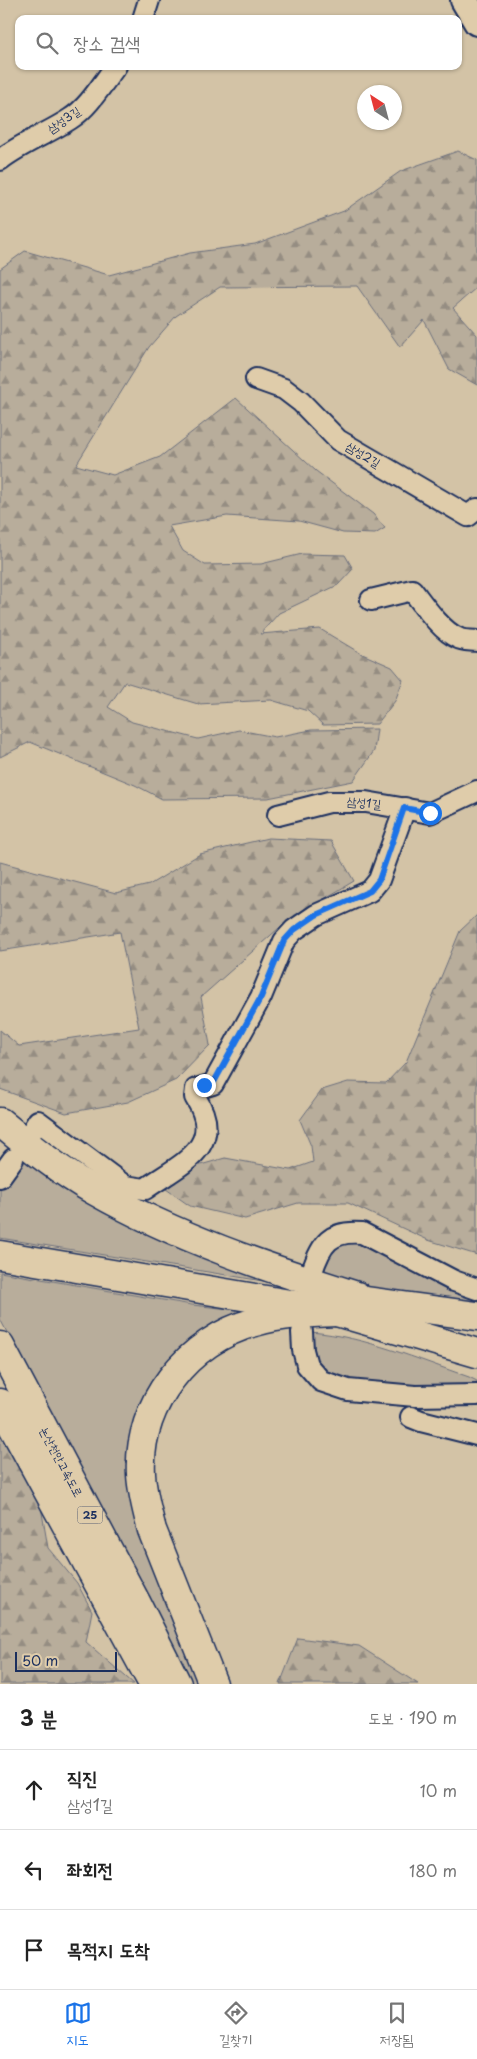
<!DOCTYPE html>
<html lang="ko">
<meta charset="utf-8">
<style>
body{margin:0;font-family:"Playpen Sans","Poor Story",sans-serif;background:#f6f6f6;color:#222}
.compass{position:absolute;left:357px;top:85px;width:45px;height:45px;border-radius:50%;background:#fff;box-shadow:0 1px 4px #0004;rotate:324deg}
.scale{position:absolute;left:15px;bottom:12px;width:102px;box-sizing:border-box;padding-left:5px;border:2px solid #1b2f5e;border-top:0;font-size:14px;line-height:18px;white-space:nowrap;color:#1b2f5e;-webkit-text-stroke:4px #dfccaa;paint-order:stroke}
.stop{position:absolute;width:15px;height:15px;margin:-11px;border:4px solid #1a73e8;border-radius:50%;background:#fff}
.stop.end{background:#1a73e8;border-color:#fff;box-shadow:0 1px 5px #0008}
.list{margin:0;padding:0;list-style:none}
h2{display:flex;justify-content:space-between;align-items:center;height:65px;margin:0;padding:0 20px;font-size:21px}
h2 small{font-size:16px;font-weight:400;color:#767676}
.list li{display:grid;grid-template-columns:32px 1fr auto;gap:15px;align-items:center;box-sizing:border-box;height:80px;padding:0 20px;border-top:1px solid #e0e0e0}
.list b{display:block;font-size:19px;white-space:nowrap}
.list p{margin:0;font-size:16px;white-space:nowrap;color:#767676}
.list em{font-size:16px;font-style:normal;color:#767676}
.icon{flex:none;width:28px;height:28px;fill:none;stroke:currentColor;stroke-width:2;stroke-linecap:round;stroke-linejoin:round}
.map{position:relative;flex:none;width:477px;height:1684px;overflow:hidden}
.search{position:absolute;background:#fff;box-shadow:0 1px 4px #0004;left:15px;right:15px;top:15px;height:55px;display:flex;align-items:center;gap:12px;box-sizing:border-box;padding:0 18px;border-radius:10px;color:#767676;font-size:19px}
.sheet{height:305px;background:#fff}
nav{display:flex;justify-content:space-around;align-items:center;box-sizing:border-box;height:70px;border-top:1px solid #e0e0e0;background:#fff;font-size:14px;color:#767676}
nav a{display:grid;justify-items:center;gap:2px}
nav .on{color:#1a73e8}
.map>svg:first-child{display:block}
.grass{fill:#b8ad9b;stroke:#6a6e7c}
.forest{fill:url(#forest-firs);stroke:#6a6e7c}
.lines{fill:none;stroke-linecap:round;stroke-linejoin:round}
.minor-casing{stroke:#1b2f5e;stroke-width:24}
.major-casing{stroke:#1b2f5e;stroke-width:30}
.highway-casing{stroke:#1b2f5e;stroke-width:31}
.minor{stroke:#dfccaa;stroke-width:20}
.major{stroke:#dfccaa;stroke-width:26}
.highway{stroke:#dfccaa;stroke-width:28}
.route{stroke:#1a73e8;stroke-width:6}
.labels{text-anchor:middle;stroke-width:4;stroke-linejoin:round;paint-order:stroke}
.shield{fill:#dfccaa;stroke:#565e75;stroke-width:1}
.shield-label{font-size:11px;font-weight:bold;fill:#1b2f5e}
.street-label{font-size:12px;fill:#1b2f5e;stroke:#dfccaa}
</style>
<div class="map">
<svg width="477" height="1684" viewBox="0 0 477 1684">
<defs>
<pattern id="forest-firs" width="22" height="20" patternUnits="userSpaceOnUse" patternTransform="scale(1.25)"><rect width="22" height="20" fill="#b8ad9b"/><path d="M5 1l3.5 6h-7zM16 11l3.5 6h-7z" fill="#958d82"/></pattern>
</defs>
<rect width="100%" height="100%" fill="#d3c3a6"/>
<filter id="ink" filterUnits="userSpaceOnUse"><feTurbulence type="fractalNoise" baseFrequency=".02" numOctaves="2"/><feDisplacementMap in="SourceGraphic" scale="10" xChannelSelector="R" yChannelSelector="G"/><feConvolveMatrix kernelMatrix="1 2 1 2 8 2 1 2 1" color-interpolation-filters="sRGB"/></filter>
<g filter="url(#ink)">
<g class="grass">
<path d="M24,1156L215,1261L269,1282L0,1238V1185Z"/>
<path d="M361,1240L477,1297V1309L377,1292L319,1275L322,1262L337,1243Z"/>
<path d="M0,1272L192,1305L267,1313L243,1318L138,1434L207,1684H192L0,1319Z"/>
<path d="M311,1332C366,1337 417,1359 469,1377L477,1381V1386C443,1385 342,1392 319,1369C310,1360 310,1343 311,1332Z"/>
</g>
<g class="forest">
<path d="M458,151L477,160V287L453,308L477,335V385L449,369L424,320L400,347L357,286L220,287L176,316L149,347L76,465L113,475L160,457L236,398L316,471L373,514L385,528L375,534L343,533L299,521L227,516L169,526L183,551L205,565L261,564L302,554L345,555L353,569L338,585L279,613L260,634L320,629L360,653L392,667L403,680L395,701L377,724L323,725L308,711L271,700L198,704L125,682L108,707L132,722L198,739L239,730L275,737L311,730L377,729L374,751L353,781L268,798L162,799L135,785L30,742L0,757V269L25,251L109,275L190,253L255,244L344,211L401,171Z"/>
<path d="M268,838L331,841L354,881L287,921L201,997L210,1045L176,1080L128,1102L66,1113L0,1089V1030L19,1046L139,1028L120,932L0,951V862L116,893L149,885L200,854Z"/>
<path d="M477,915V1255L428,1240L348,1203H298L245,1219L190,1206L166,1189L197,1166L225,1158L290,1170L313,1162L311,1146L300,1120L322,1090L348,1082L386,1083L406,1062L460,931Z"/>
<path d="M0,1431L40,1501L48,1548L77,1583L92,1611L86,1642L134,1684H0Z"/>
<path d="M298,1638L359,1646L418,1684H280Z"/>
</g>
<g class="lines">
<g class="minor-casing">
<g id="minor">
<path d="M143,19L149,0"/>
<path d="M0,160C22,143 47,134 70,119C89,107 102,84 116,66"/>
<path d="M256,379L284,389L301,402L338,440L468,516L477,509"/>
<path d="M371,600L412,590C423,604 441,631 458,638C463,641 471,640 477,641"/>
<path d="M278,815L329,802H366L430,813L477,791"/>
<path d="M32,1131L38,1121L125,1186L145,1189C180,1164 227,1147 195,1097L196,1089L213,1084L261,997L284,941L294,930L316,915L370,891L379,880L405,808"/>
<path d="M0,1177L13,1159"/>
<path d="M312,1272C321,1244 330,1230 362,1233L454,1281L477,1289"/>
<path d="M302,1332L303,1350L307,1365L321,1381L348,1390L382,1393L415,1396L477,1395"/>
<path d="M411,1417L421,1421L477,1435"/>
</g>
</g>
<g class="major-casing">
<path id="major" d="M464,0L477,22"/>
</g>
<g class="highway-casing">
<g id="highway">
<path d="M0,1122C30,1147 61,1172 95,1191C178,1238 267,1268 357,1296"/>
<path d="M0,1255L337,1312L477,1353"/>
<path d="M337,1297L477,1316"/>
<path d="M0,1346L136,1602L177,1684"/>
<path d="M0,1403L153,1684"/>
<path d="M213,1684L152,1530C147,1511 142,1493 141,1474C137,1404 188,1340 255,1322C282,1314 309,1313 337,1312"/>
</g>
</g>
<use href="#minor" class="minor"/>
<use href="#major" class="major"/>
<use href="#highway" class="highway"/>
</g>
</g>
<g class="lines" filter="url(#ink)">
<path class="route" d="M204,1085L213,1084L261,997L284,941L294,930L316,915L370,891L379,880L404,808L430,813"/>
</g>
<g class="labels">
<rect class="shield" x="77.5" y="1506.5" width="25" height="17" rx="4"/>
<g class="shield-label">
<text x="90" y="1519">25</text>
</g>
<g class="street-label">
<text transform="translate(64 120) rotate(-34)" y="4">삼성3길</text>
<text transform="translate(363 455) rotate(31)" y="4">삼성2길</text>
<text transform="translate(364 803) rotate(5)" y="4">삼성1길</text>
<text transform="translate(61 1462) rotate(62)" y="4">논산천안고속도로</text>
</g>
</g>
</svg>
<svg class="compass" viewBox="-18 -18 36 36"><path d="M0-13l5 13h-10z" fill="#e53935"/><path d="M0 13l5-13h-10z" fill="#767676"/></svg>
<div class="scale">50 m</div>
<div class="stop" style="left:430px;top:813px"></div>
<div class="stop end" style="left:204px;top:1085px"></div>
<div class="search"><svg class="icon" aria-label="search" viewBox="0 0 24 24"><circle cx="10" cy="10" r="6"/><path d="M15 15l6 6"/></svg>장소 검색</div>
</div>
<section class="sheet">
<h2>3 분<small>도보 · 190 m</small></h2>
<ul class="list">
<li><svg class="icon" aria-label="ahead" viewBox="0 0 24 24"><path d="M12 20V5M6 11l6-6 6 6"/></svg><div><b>직진</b><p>삼성1길</p></div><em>10 m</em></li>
<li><svg class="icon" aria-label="left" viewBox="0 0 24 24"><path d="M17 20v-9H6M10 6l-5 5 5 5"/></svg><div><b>좌회전</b></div><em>180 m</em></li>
<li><svg class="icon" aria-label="arrive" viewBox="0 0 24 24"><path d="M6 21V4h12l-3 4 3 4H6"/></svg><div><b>목적지 도착</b></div></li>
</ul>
</section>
<nav>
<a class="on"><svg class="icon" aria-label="map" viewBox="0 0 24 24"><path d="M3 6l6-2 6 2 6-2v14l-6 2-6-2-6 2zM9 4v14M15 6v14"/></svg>지도</a>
<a><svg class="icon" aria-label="directions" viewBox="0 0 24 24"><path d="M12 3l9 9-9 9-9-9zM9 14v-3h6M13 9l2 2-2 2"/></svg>길찾기</a>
<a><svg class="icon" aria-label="saved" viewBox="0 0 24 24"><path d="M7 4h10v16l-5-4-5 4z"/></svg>저장됨</a>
</nav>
